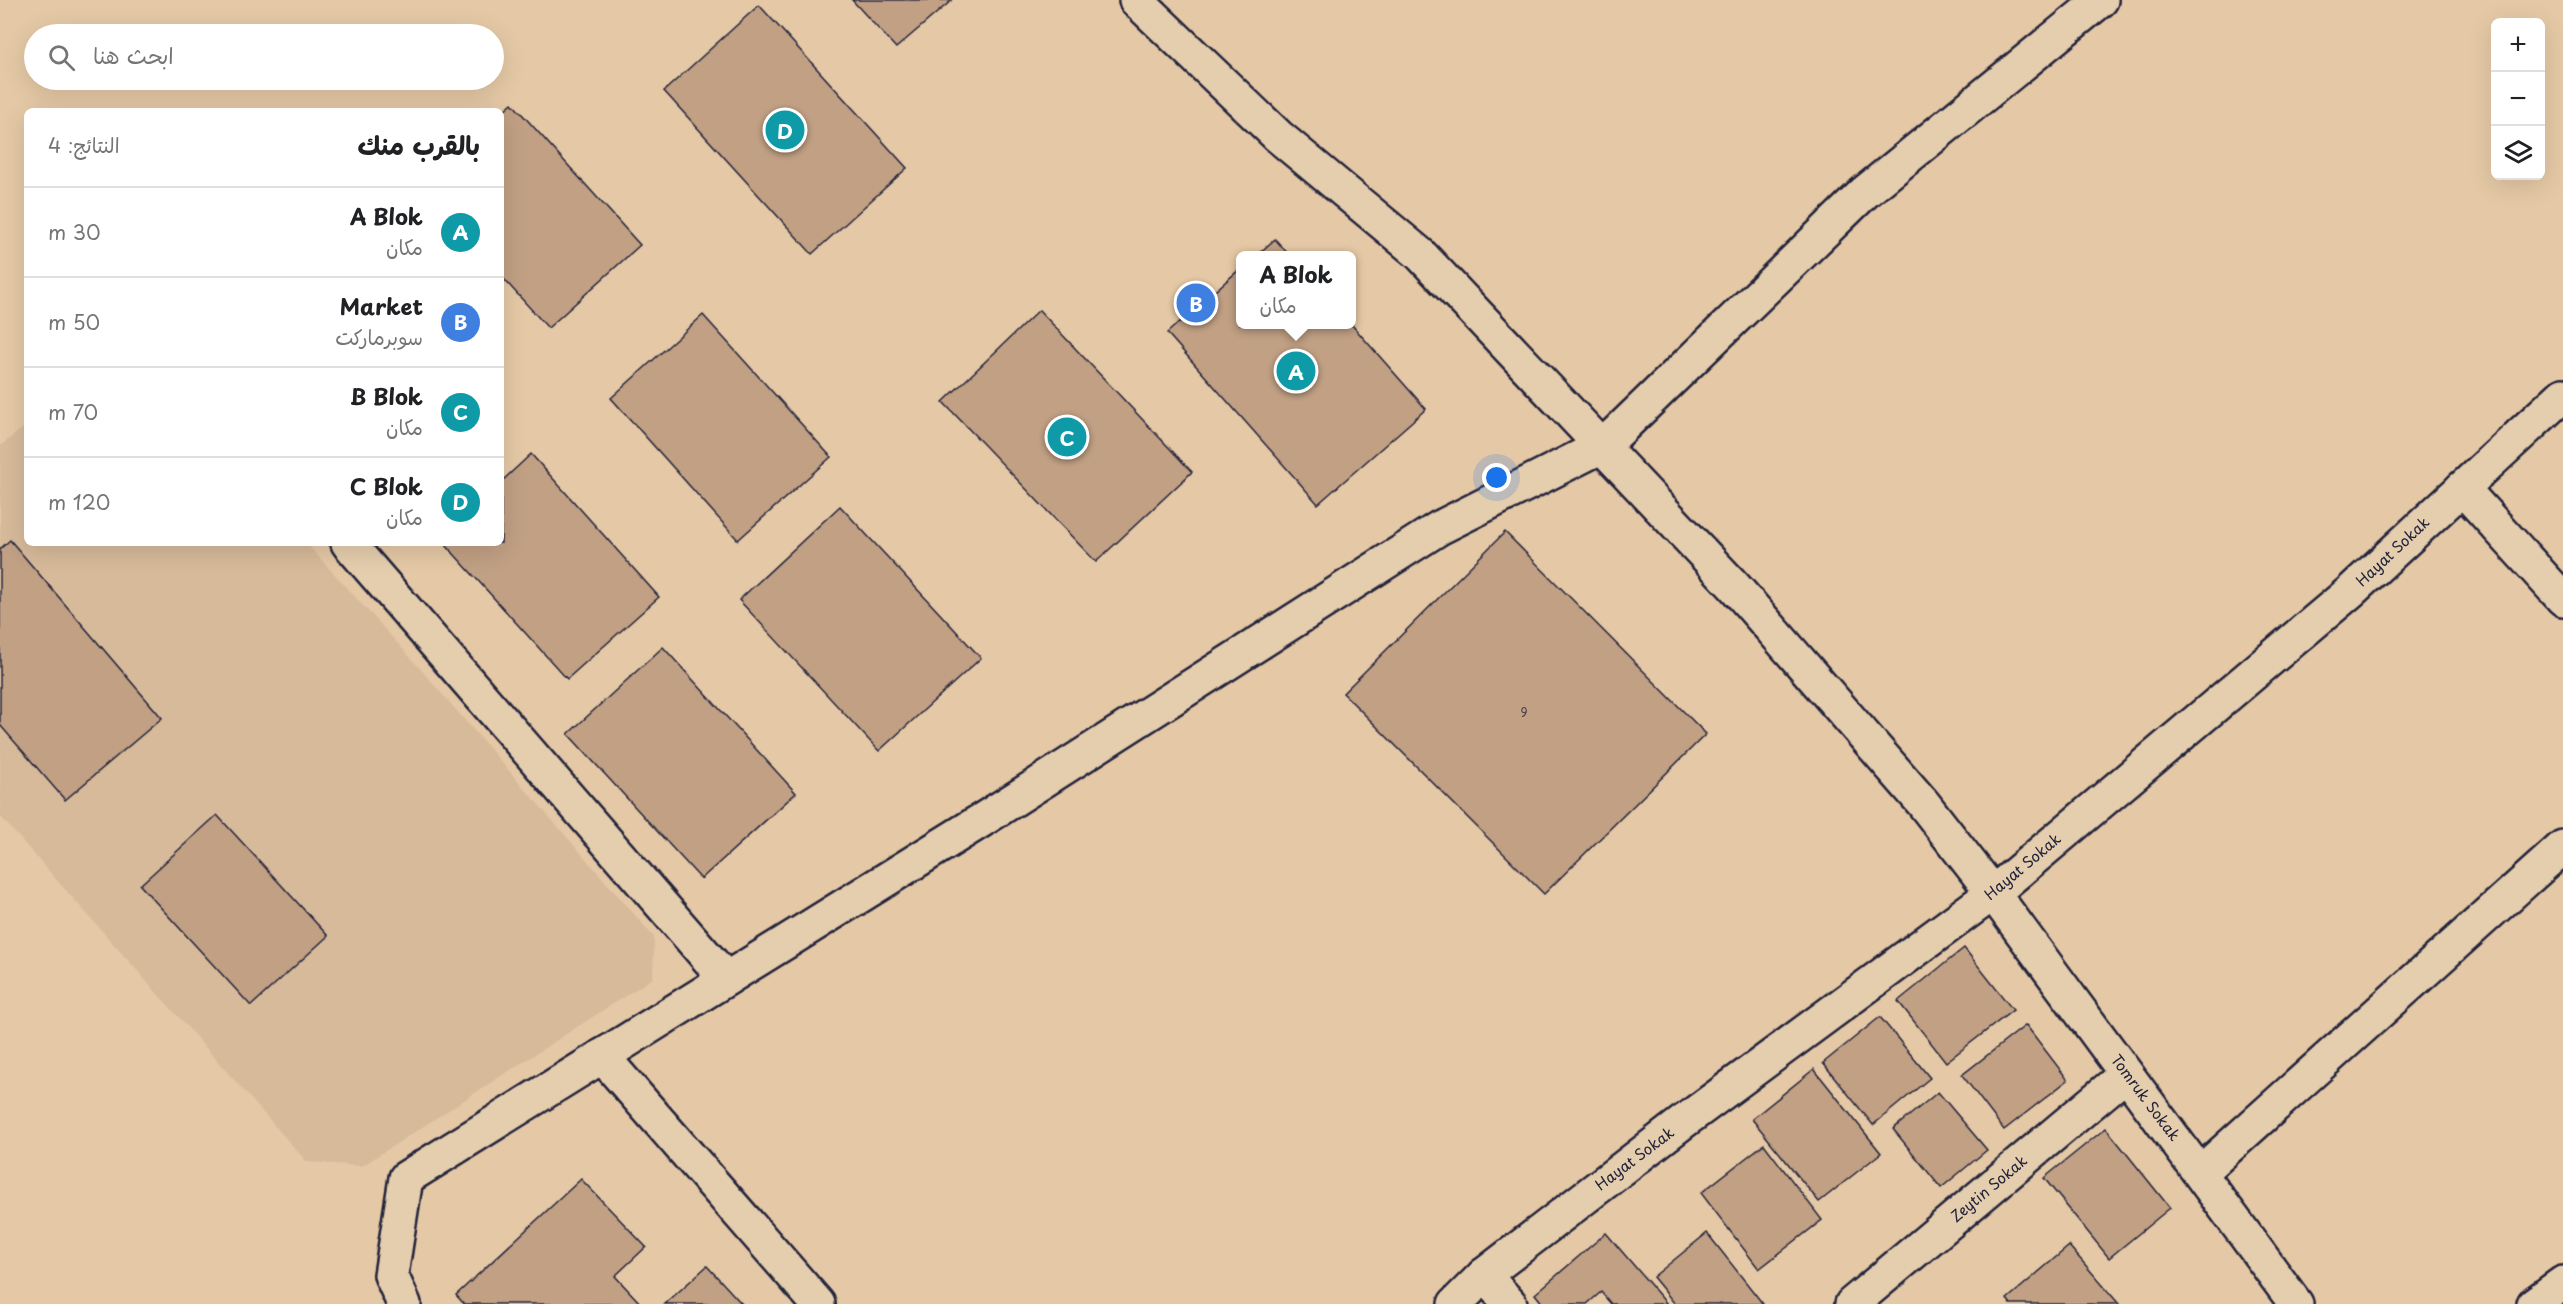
<!DOCTYPE html>
<html lang="ar">
<meta charset="utf-8">
<style>
body{margin:0;font-family:"Playpen Sans","Playpen Sans Arabic",sans-serif;background:#f2f2f2;color:#202124;direction:rtl}
.controls{position:absolute;right:18px;top:18px;display:grid;overflow:hidden;border-radius:9px;box-shadow:0 6px 24px #0002}
.controls button{width:54px;height:54px;display:grid;place-items:center;padding:0;border:0;border-bottom:2px solid #e0e0e0;background:#fff;color:#202124;font:30px sans-serif}
.you{position:absolute;left:1497px;top:478px;width:21px;height:21px;margin:-15px;border:4px solid #fff;border-radius:50%;background:#1a73e8;box-shadow:0 0 0 9px #1a73e833}
.badge{display:grid;place-items:center;width:39px;height:39px;border-radius:50%;background:#d93025;color:#fff;font-size:20px;font-weight:700}
.pin{position:absolute;translate:-50% -50%;border:3px solid #fff;box-shadow:0 2px 6px #0006}
.popup{position:absolute;left:1236px;top:251px;width:120px;height:78px;box-sizing:border-box;display:grid;place-content:center;border-radius:9px;background:#fff;filter:drop-shadow(0 2px 4px #0005);font-size:20px;white-space:nowrap;color:#757577}
.popup b{font-size:22px;color:#202124}
.popup::after{content:'';position:absolute;left:50%;top:100%;margin-left:-12px;border:12px solid transparent;border-top-color:#fff}
.list{margin:0;padding:0;list-style:none}
h2{display:flex;justify-content:space-between;align-items:center;height:78px;margin:0;padding:0 24px;font-size:26px}
h2 small{font-size:20px;font-weight:400;color:#757577}
.list li{display:grid;grid-template-columns:39px 1fr auto;gap:18px;align-items:center;box-sizing:border-box;height:90px;padding:0 24px;border-top:2px solid #e0e0e0}
.list b{display:block;font-size:22px;white-space:nowrap}
.list p{margin:0;font-size:20px;white-space:nowrap;color:#757577}
.list em{font-size:20px;font-style:normal;color:#757577}
.icon{flex:none;width:33px;height:33px;fill:none;stroke:currentColor;stroke-width:2;stroke-linecap:round;stroke-linejoin:round}
.map{position:relative;flex:none;width:2563px;height:1304px;overflow:hidden;direction:ltr}
.search{position:absolute;background:#fff;box-shadow:0 6px 24px #0002;left:24px;top:24px;width:480px;height:66px;display:flex;align-items:center;gap:15px;box-sizing:border-box;padding:0 21px;border-radius:33px;color:#757577;font-size:22px}
.panel{position:absolute;background:#fff;box-shadow:0 6px 24px #0002;left:24px;top:108px;width:480px;height:438px;border-radius:9px;direction:rtl}
.map>svg:first-child{display:block}
.built{fill:#d6ba9a}
.building{fill:#c1a084;stroke:#22223b;stroke-width:1.5}
.lines{fill:none;stroke-linecap:round;stroke-linejoin:round}
.minor-casing{stroke:#22223b;stroke-width:38}
.minor{stroke:#e5ceae;stroke-width:33}
.labels{text-anchor:middle;stroke-width:4.5;stroke-linejoin:round;paint-order:stroke}
.number-label{font-size:12px;fill:#4a424d}
.street-label{font-size:15px;fill:#22223b;stroke:#e5ceae}
</style>
<div class="map">
<svg width="2563" height="1304" viewBox="0 0 2563 1304">
<rect width="100%" height="100%" fill="#e5c9a6"/>
<filter id="ink" filterUnits="userSpaceOnUse"><feTurbulence type="fractalNoise" baseFrequency=".0167" numOctaves="2"/><feDisplacementMap in="SourceGraphic" scale="12" xChannelSelector="R" yChannelSelector="G"/><feConvolveMatrix kernelMatrix="1 2 1 2 8 2 1 2 1" color-interpolation-filters="sRGB"/></filter>
<g filter="url(#ink)">
<path class="built" d="M27,425V543H306L401,647L654,937L653,978L362,1166L307,1162L0,816V446Z"/>
<g class="building">
<path d="M852,0H952L896,48Z"/>
<path d="M759,5L907,168L812,254L664,91Z"/>
<path d="M512,103L640,245L548,328L501,276V113Z"/>
<path d="M1275,239L1290,256H1256Z"/>
<path d="M1240,269V324H1351L1426,409L1318,504L1167,333Z"/>
<path d="M1039,310L1192,472L1096,562L943,402Z"/>
<path d="M703,315L831,457L738,540L611,398Z"/>
<path d="M531,454L659,597L567,679L444,543H501V482Z"/>
<path d="M840,506L981,658L879,751L739,600Z"/>
<path d="M1505,532L1706,734L1544,894L1343,693Z"/>
<path d="M10,540L162,718L65,800L0,725V549Z"/>
<path d="M663,647L796,793L701,879L568,734Z"/>
<path d="M217,815L328,936L251,1006L140,885Z"/>
<path d="M1964,948L2013,1010L1946,1062L1898,1001Z"/>
<path d="M1880,1017L1930,1078L1873,1125L1823,1063Z"/>
<path d="M2026,1025L2068,1080L2004,1130L1962,1075Z"/>
<path d="M1814,1069L1881,1153L1819,1202L1752,1119Z"/>
<path d="M1938,1092L1987,1150L1941,1188L1893,1129Z"/>
<path d="M2106,1128L2170,1208L2109,1258L2044,1178Z"/>
<path d="M1764,1144L1822,1220L1759,1269L1701,1193Z"/>
<path d="M581,1179L646,1247L615,1276L641,1304H464L456,1295Z"/>
<path d="M1606,1233L1667,1304H1611L1601,1292L1587,1304H1543L1535,1294Z"/>
<path d="M1707,1233L1763,1304H1675L1653,1277Z"/>
<path d="M2069,1246L2119,1304H2011L2007,1299Z"/>
<path d="M707,1266L742,1304H665Z"/>
</g>
<g class="lines">
<g class="minor-casing">
<g id="minor">
<path d="M1136,0L1278,136L1420,254L1734,586L1923,803L1993,893L2296,1304"/>
<path d="M2462,488L2563,599"/>
<path d="M348,543L726,979"/>
<path d="M602,1056L818,1304"/>
<path d="M2200,1173L2563,847"/>
<path d="M1484,1275L1510,1304"/>
<path d="M404,1304L391,1275L406,1178L982,820L1439,528L1604,445L1864,193L2101,0"/>
<path d="M1455,1304L1484,1275L1683,1122L1993,893L2350,592L2563,395"/>
<path d="M1852,1304L2126,1074"/>
<path d="M2534,1304L2563,1283"/>
</g>
</g>
<use href="#minor" class="minor"/>
</g>
</g>
<g class="labels">
<g class="number-label">
<text x="1524" y="717">9</text>
</g>
<g class="street-label">
<text transform="translate(2393 552) rotate(-43)" y="5">Hayat Sokak</text>
<text transform="translate(2023 867) rotate(-40)" y="5">Hayat Sokak</text>
<text transform="translate(2145 1098) rotate(53)" y="5">Tomruk Sokak</text>
<text transform="translate(1635 1159) rotate(-37)" y="5">Hayat Sokak</text>
<text transform="translate(1989 1189) rotate(-40)" y="5">Zeytin Sokak</text>
</g>
</g>
</svg>
<div class="controls">
<button>+</button>
<button>−</button>
<button><svg class="icon" aria-label="layers" viewBox="0 0 24 24"><path d="M12 4l9 5-9 5-9-5zM3 14l9 5 9-5"/></svg></button>
</div>
<div class="you"></div>
<div class="pin badge" style="left:1296px;top:371px;background:#0f9aa8">A</div>
<div class="popup"><b>A Blok</b>مكان</div>
<div class="pin badge" style="left:1196px;top:303px;background:#3f7fe0">B</div>
<div class="pin badge" style="left:1067px;top:437px;background:#0f9aa8">C</div>
<div class="pin badge" style="left:785px;top:130px;background:#0f9aa8">D</div>
<div class="search"><svg class="icon" aria-label="search" viewBox="0 0 24 24"><circle cx="10" cy="10" r="6"/><path d="M15 15l6 6"/></svg>ابحث هنا</div>
<section class="panel">
<h2>بالقرب منك<small>النتائج: 4</small></h2>
<ul class="list">
<li><span class="badge" style="background:#0f9aa8">A</span><div><b>A Blok</b><p>مكان</p></div><em>30 m</em></li>
<li><span class="badge" style="background:#3f7fe0">B</span><div><b>Market</b><p>سوبرماركت</p></div><em>50 m</em></li>
<li><span class="badge" style="background:#0f9aa8">C</span><div><b>B Blok</b><p>مكان</p></div><em>70 m</em></li>
<li><span class="badge" style="background:#0f9aa8">D</span><div><b>C Blok</b><p>مكان</p></div><em>120 m</em></li>
</ul>
</section>
</div>
